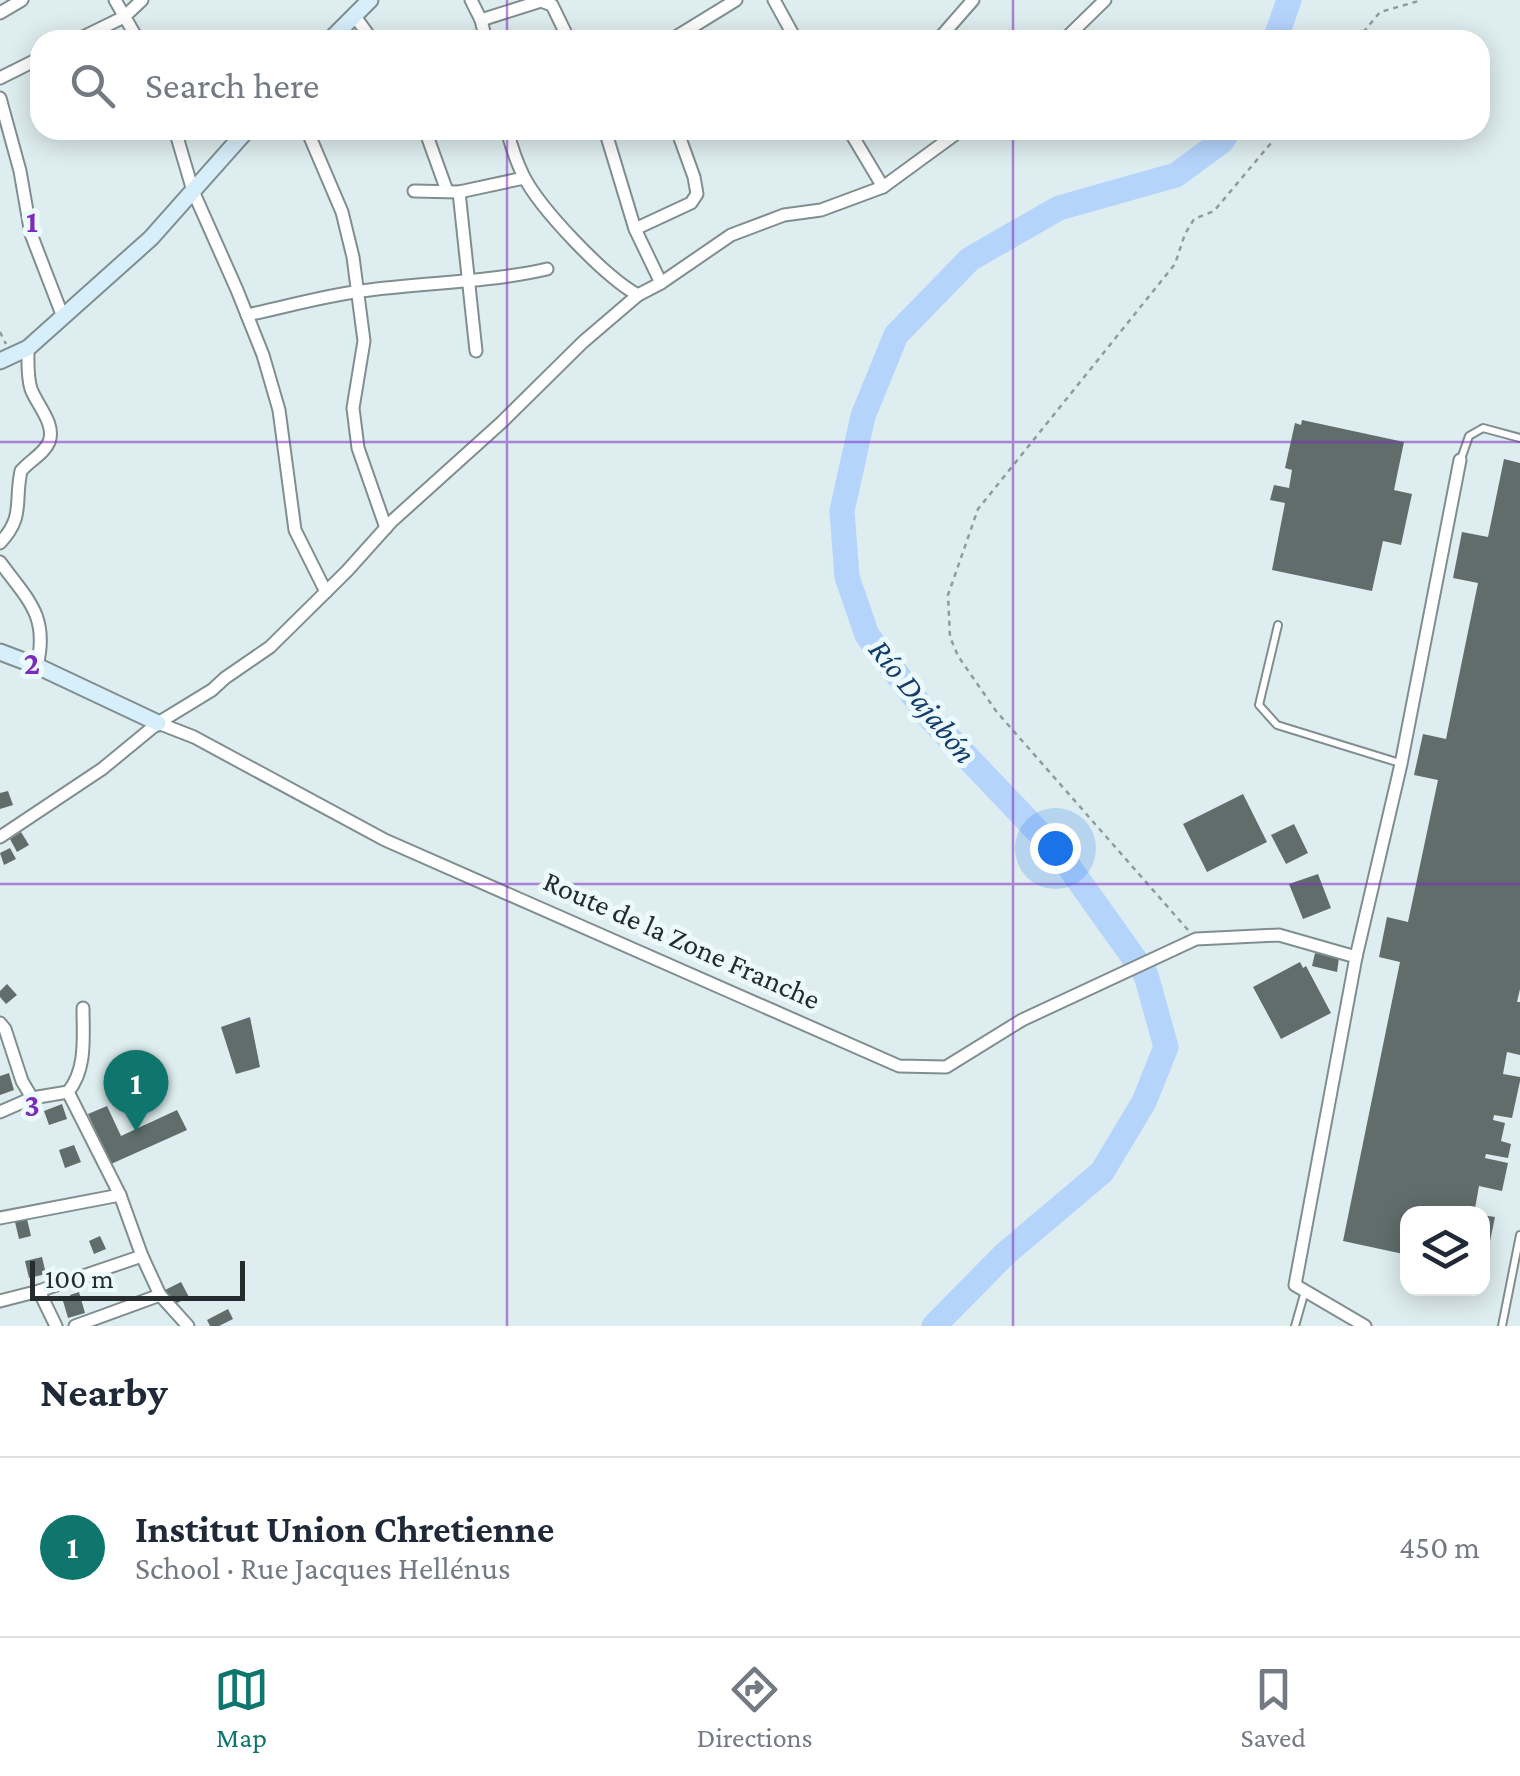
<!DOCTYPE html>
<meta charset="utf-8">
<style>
body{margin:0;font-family:"Crimson Pro",serif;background:#f6f6f7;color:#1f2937}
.controls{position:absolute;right:30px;bottom:30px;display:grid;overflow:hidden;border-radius:20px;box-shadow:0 5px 25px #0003}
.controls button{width:90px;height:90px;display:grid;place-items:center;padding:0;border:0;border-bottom:2px solid #e0e1e3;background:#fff;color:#1f2937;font:50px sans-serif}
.scale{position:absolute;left:30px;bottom:25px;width:215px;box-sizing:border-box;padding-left:10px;border:5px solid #262c2d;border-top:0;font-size:28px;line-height:35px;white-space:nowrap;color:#262c2d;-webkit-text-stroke:8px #ecfafd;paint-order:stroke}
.you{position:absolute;left:1055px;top:848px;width:35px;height:35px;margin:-25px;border:8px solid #fff;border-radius:50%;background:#1a73e8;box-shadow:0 0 0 15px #1a73e833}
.badge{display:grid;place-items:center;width:65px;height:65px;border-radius:50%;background:#0f766e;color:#fff;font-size:32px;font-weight:700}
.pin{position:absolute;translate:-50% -82px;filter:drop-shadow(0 2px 5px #0008)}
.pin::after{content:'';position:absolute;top:52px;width:35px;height:30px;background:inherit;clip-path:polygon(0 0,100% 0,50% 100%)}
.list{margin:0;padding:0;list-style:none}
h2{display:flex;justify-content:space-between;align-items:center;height:130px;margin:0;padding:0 40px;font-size:42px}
h2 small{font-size:32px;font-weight:400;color:#747a83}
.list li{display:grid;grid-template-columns:65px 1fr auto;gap:30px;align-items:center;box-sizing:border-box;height:180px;padding:0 40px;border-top:2px solid #e0e1e3}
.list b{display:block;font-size:38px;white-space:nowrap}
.list p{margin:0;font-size:32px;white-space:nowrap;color:#747a83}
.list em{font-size:32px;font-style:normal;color:#747a83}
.icon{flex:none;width:55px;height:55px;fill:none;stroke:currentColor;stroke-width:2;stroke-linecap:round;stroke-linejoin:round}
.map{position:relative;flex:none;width:1520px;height:1326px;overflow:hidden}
.search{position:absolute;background:#fff;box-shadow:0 5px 25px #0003;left:30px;right:30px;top:30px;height:110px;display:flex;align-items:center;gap:25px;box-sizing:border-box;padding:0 35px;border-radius:30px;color:#747a83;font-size:38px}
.sheet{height:310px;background:#fff}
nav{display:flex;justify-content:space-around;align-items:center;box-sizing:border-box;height:140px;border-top:2px solid #e0e1e3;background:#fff;font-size:28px;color:#747a83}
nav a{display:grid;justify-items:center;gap:5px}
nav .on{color:#0f766e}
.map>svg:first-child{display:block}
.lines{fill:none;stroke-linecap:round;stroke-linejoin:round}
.river{stroke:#b5d4fc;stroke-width:25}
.building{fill:#606d6b}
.lane-casing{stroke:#818e90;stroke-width:10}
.street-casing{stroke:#818e90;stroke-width:15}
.secondary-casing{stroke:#818e90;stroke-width:19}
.path{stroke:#8f9b9c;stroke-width:2.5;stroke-dasharray:5 5;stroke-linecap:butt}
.lane{stroke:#fff;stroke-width:6}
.street{stroke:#fff;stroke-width:11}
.secondary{stroke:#d7effb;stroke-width:15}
.grid{fill:none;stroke:#7b2cbf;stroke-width:2.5;stroke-opacity:0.55}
.labels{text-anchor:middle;stroke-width:10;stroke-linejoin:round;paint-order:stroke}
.street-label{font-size:30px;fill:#262c2d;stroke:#ecfafd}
.water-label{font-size:32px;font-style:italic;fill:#133c6c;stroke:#ecfafd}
.grid-label{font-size:32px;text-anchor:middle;font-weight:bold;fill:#7b2cbf;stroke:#ecfafd;stroke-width:10;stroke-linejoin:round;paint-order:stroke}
</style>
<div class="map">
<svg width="1520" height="1326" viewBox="0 0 1520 1326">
<rect width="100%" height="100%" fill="#deedef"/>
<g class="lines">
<g class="river">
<path d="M1275,40L1289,0"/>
<path d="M934,1326L1005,1254L1102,1172L1144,1102L1166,1047L1146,975L1062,857L932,720L867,635L847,577L842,511L863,416L896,335L970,259L1059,208L1176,175L1222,141L1229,130"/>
</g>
</g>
<g class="building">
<path d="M1302,420L1404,442L1394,490L1412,494L1401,545L1383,541L1372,591L1272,570L1285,503L1270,500L1274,485L1289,488L1292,470L1285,468L1295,423L1301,425Z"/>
<path d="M1504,459L1520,463V989L1517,1002H1520V1055L1507,1052L1503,1074L1520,1077V1081L1512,1118L1494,1115L1493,1120L1505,1123L1501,1141L1511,1144L1508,1158L1486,1154L1485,1158L1508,1163L1502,1191L1479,1186L1474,1214H1408V1255L1343,1241L1400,962L1379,957L1387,917L1408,922L1438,780L1414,775L1423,734L1446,739L1478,583L1453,578L1462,532L1488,537Z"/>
<path d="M8,791L13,805L0,809V793Z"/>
<path d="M1243,794L1267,842L1207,872L1183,824Z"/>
<path d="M1294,824L1308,853L1286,864L1271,835Z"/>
<path d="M21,832L29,845L17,852L10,839Z"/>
<path d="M10,848L16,859L4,865L0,853Z"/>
<path d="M1318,874L1331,908L1303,919L1289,884Z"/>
<path d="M1315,953L1339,958L1337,972L1312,966Z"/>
<path d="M1300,962L1303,968L1306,966L1331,1013L1281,1039L1253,987Z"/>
<path d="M7,984L17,995L6,1004L0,997V991Z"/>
<path d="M250,1017L260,1067L236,1074L221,1027Z"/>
<path d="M9,1073L14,1090L0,1095V1076Z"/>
<path d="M62,1104L67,1119L49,1125L44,1111Z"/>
<path d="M107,1106L121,1136L177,1110L187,1130L111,1164L88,1114Z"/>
<path d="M74,1145L81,1162L65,1168L59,1150Z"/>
<path d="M1482,1215L1495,1217L1490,1241L1482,1239Z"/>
<path d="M27,1219L31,1236L19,1239L15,1222Z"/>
<path d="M100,1236L106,1249L94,1254L89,1241Z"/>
<path d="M42,1257L46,1274L29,1278L25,1261Z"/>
<path d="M181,1282L189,1297L173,1305L165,1290Z"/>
<path d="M79,1292L85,1313L68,1318L63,1301L71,1299L70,1295Z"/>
<path d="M228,1309L233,1319L219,1326H210L207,1320Z"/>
</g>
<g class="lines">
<g class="lane-casing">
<g id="lane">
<path d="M1461,459L1469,436L1483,428L1520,438"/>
<path d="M1278,625L1259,705L1277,725L1400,763"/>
<path d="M1295,1326L1305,1291"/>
<path d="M1502,1326L1520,1235"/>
</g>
</g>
<g class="street-casing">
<g id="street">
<path d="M115,0L138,40"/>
<path d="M471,0L481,20L486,40"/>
<path d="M774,0L796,40"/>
<path d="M0,13L22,0"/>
<path d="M354,15L372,40"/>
<path d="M481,20L541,1L552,5L569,40"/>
<path d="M885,38L887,40"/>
<path d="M77,40L124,17L142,0"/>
<path d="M671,40L736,0"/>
<path d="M938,40L973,0"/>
<path d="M1064,40L1105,0"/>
<path d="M0,78L40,58"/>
<path d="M0,98L20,171L31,234L63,317"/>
<path d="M175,130L193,191L237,290L263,355L279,410L295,530L326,592"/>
<path d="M307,130L342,212L353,257L364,341L353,408L358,448L386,528"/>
<path d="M425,130L447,191"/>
<path d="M507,130C511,145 516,161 523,175C540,209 605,277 638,295"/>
<path d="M605,130L635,229L661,283"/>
<path d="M849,130L883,187"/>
<path d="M414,191L459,192L524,178"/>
<path d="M459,192L476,351"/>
<path d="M635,229L691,203L697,194L694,177L677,130"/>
<path d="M247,315C285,307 323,296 361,291C423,282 486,283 547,269"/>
<path d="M0,543C25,516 14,503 21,471C29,461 44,454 49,442C56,424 37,405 31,389C27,376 28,362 28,348"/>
<path d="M0,562C28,600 49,616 37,666"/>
<path d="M158,723L194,737L385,840L899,1066L946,1067L1022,1020L1196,939L1279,935L1356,957"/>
<path d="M0,837L102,769L158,723L212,690L225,678L270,647L347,571L391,522L502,422L583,342L638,295L661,283L731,235L784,215L821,210L883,187L961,130"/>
<path d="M0,1023L5,1029L22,1081L32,1098"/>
<path d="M68,1092L120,1195L142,1256L160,1295L188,1326"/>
<path d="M68,1092C87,1069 83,1037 83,1008"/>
<path d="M0,1112L32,1098L68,1092"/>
<path d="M0,1218L120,1195"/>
<path d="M0,1301L39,1291"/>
<path d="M56,1326L39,1291L142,1256"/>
<path d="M75,1326L160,1295"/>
<path d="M1365,1326L1295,1285L1356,957L1401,764L1460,460"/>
</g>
</g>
<g class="secondary-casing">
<g id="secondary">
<path d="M330,40L370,0"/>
<path d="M0,361L28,348L151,238L247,130"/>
<path d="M0,652L37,666L158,723"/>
</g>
</g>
<g class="path">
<path d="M1357,40L1380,12L1422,0"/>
<path d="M0,332L6,344"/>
<path d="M1188,930L996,711L958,656L950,637L948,595L978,509L1175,264L1185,234L1194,219L1214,211L1282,130"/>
</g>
<use href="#lane" class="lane"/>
<use href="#street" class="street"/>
<use href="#secondary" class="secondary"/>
</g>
<path class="grid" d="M507,0V40M1013,0V40M507,130V1326M1013,130V1326M0,442H1520M0,884H1520"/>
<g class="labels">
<g class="street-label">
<text transform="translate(682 940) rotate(24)" y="10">Route de la Zone Franche</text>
</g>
<g class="water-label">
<text transform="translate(923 701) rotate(51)" y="11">Río Dajabón</text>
</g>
</g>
<g class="grid-label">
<text x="32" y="232">1</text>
<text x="32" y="674">2</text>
<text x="32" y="1116">3</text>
</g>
</svg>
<div class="controls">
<button><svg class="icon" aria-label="layers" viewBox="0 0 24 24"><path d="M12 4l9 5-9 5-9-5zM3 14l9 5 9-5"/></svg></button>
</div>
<div class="scale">100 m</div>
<div class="you"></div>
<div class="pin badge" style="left:136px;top:1132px">1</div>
<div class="search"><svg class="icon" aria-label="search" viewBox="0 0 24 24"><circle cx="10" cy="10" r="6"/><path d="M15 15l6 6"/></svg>Search here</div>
</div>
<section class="sheet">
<h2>Nearby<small></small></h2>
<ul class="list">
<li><span class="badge">1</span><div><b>Institut Union Chretienne</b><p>School · Rue Jacques Hellénus</p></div><em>450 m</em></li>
</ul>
</section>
<nav>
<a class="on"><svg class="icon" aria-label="map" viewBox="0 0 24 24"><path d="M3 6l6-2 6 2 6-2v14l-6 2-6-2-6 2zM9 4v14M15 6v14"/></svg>Map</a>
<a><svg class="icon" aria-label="directions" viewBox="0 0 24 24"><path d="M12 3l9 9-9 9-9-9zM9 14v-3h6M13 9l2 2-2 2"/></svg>Directions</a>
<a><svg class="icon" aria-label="saved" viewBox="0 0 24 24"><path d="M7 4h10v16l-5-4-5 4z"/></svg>Saved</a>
</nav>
